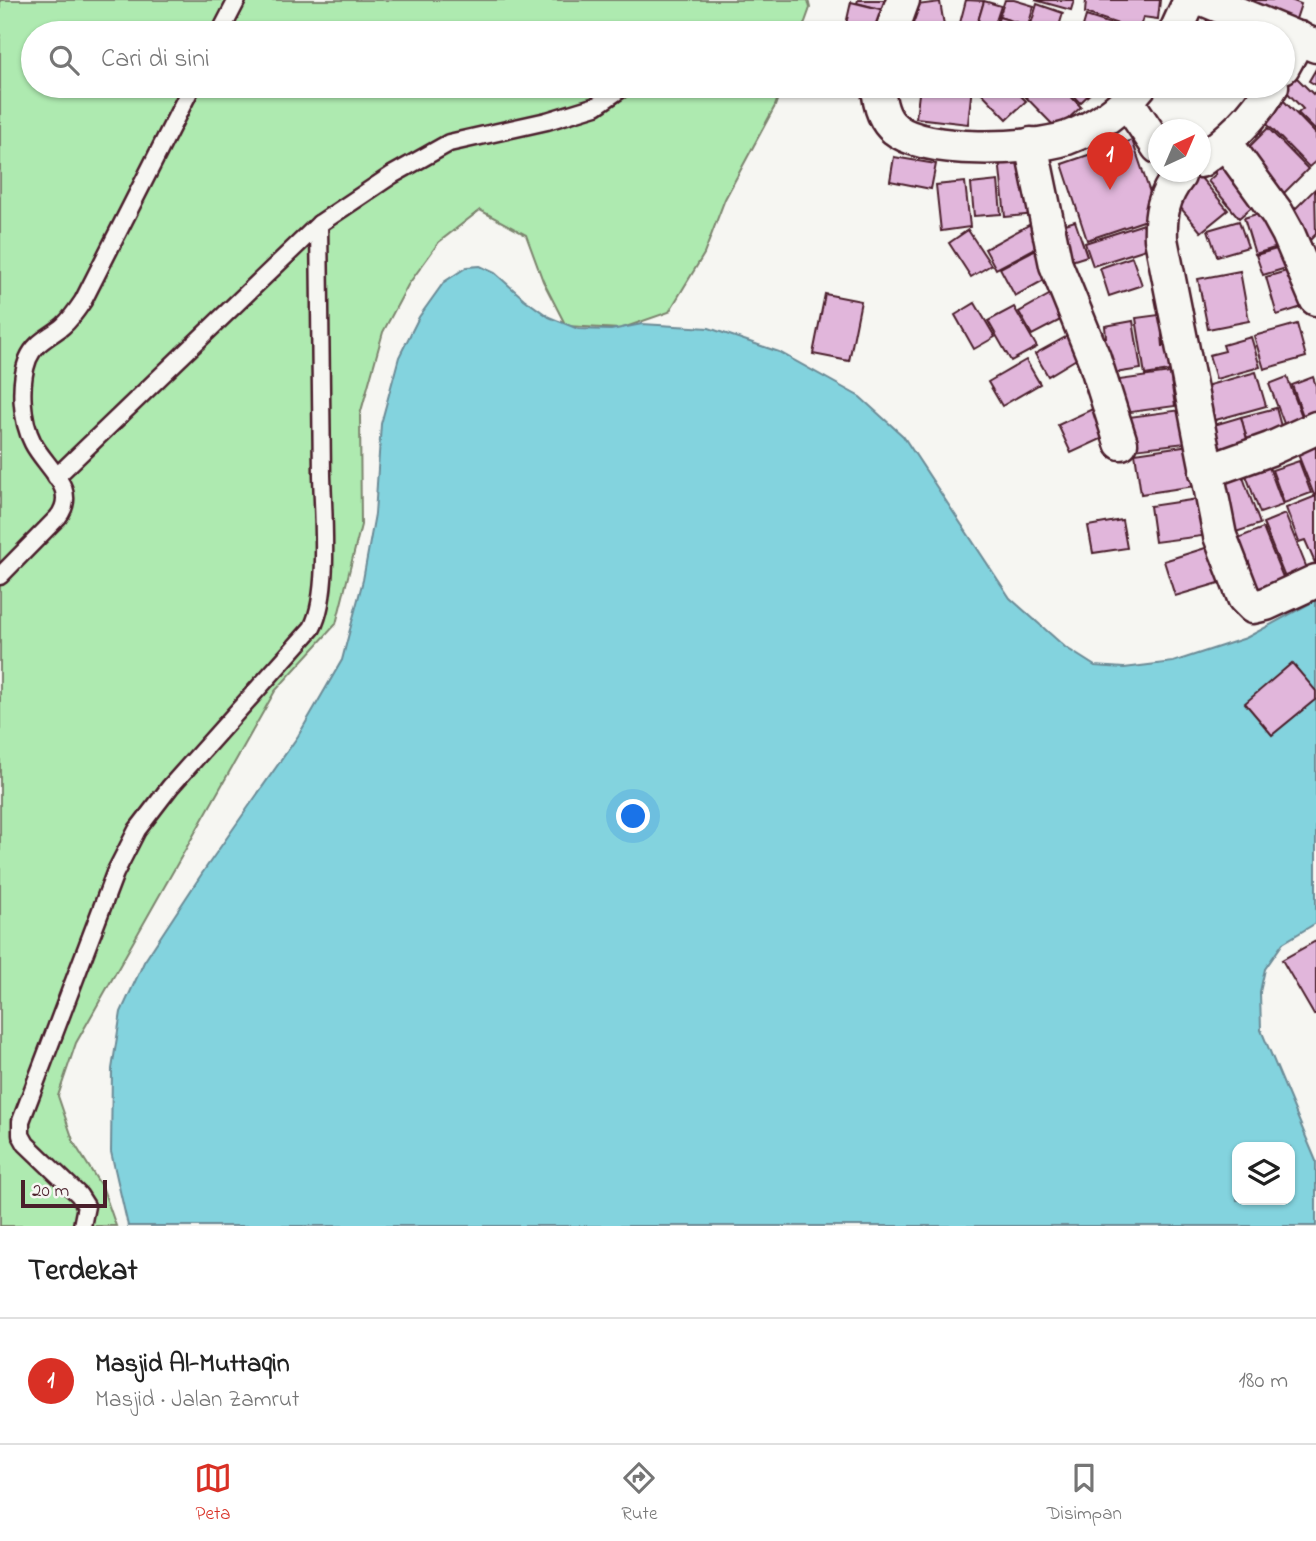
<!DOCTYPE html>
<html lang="id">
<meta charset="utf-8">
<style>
body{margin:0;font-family:"Indie Flower",sans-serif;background:#f6f6f6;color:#222}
.controls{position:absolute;right:21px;bottom:21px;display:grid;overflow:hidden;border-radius:14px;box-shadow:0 2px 5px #0004}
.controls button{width:63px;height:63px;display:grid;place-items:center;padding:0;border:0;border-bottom:2px solid #e0e0e0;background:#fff;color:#222;font:35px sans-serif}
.compass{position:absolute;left:1148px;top:119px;width:63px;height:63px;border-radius:50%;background:#fff;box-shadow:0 2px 5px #0004;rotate:44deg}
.scale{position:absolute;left:21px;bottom:18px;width:86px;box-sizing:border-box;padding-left:7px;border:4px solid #4a1f2b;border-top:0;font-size:19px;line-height:24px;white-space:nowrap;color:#4a1f2b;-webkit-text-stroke:5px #f6f6f2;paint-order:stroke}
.you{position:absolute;left:634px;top:817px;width:24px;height:24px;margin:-18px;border:5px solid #fff;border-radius:50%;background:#1a73e8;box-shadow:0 0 0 10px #1a73e833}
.badge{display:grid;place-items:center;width:46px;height:46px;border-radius:50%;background:#d93025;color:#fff;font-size:23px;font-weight:700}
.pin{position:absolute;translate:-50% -58px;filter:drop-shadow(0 2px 4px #0008)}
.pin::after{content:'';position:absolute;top:37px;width:24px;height:21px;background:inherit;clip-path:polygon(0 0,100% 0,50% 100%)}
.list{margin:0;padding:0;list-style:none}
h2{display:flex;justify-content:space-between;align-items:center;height:91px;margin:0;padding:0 28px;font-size:30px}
h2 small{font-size:23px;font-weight:400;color:#767676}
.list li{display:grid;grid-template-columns:46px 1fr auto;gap:21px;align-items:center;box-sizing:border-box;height:126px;padding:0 28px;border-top:2px solid #e0e0e0}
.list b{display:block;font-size:26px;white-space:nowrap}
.list p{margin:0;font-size:23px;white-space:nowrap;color:#767676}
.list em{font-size:23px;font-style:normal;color:#767676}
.icon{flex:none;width:38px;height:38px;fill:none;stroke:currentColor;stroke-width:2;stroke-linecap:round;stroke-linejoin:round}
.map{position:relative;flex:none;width:1316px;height:1226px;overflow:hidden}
.search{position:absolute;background:#fff;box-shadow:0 2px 5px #0004;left:21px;right:21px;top:21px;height:77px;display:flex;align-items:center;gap:18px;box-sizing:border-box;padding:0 24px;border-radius:38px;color:#767676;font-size:26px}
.sheet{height:217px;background:#fff}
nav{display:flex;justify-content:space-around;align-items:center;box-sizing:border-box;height:98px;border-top:2px solid #e0e0e0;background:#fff;font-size:19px;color:#767676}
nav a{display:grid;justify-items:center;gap:4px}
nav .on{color:#d93025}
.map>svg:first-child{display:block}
.green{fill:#aeeab0;stroke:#7c846e;stroke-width:2}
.water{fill:#83d3de;stroke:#6c8b96;stroke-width:2;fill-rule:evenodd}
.building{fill:#e1b6db;stroke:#4a1f2b;stroke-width:2}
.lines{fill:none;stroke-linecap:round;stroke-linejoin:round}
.lane-casing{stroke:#4a1f2b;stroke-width:21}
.street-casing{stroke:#4a1f2b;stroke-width:37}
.lane{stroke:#f6f6f2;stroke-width:16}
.street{stroke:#f6f6f2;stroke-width:32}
</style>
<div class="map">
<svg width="1316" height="1226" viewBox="0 0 1316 1226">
<rect width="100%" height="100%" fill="#f6f6f2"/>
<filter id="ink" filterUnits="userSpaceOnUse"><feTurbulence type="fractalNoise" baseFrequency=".0143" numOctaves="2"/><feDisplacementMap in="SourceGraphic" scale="14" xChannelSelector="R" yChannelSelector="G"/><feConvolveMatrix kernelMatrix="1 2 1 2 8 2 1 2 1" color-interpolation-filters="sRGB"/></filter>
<g filter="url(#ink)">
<path class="green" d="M0,0H808L810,8L801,33H33V86H782L775,106L725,199L704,254L669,312L620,329L566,326L543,281L526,235L480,210L439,242L408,285L383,332L360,415L361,525L336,624L275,691L76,1043L58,1096L74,1143L103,1189L116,1226H0Z"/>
<path class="water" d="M480,266L495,273L524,299L549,317L578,329L611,330L642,324L709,328L779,352L860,397L903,436L1010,598L1065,647L1095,666L1124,668L1173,662L1246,638L1316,600V923L1283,943L1265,969L1260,992L1261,1030L1316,1161V1226H128L111,1152L112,1069L121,1012L144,962L205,869L298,736L342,660L363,580L375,514L381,424L399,357L419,317L444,282L467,267ZM1237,1147H1290V1200H1237Z"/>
<g class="building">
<path d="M858,0H890L888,11L857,3Z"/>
<path d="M966,0L984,1L976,28L960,23Z"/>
<path d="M1005,0H1014L1034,6L1028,26L999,17Z"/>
<path d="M1035,0H1074L1071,10Z"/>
<path d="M1086,0H1160L1158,19L1143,17L1139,31L1085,13Z"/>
<path d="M1240,0H1291L1301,4L1294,25Z"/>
<path d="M984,1L1001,6L992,33L976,28Z"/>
<path d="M851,2L888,11L882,33H844Z"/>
<path d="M940,2L944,25L913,30L909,6Z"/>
<path d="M1037,4L1063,13L1057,33L1029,31Z"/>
<path d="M1209,15L1251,33H1202Z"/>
<path d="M1086,16L1139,33H1081Z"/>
<path d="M999,17L1028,26L1026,33H994Z"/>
<path d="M1316,69V85L1309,81Z"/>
<path d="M1295,76L1313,94L1316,91V131L1298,113L1303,109L1283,88Z"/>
<path d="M920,86H972L968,124L916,118Z"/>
<path d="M979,86H1011L1026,101L1007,119L977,88Z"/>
<path d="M1015,86H1061L1081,107L1057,129Z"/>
<path d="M1064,86H1098L1080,103Z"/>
<path d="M1281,98L1316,134V161L1309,167L1261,118Z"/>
<path d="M1268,128L1308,169L1282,195L1242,154Z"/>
<path d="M1132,140L1158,216L1087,240L1062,164Z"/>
<path d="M1227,155L1262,198L1239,218L1208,181L1216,174L1211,168Z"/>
<path d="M894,157L936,164L931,189L890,181Z"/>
<path d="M1029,157L1035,214L1005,217L999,159Z"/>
<path d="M1196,172L1228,210L1201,232L1169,194Z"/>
<path d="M998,181L1001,214L974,216L971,184Z"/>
<path d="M965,182L970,227L941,231L936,185Z"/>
<path d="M1315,189L1316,234L1308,242L1285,219Z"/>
<path d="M1272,209L1284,245L1255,254L1244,218Z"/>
<path d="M1075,221L1087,256L1065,263L1053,228Z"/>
<path d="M1239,221L1248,247L1217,256L1208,230Z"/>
<path d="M1034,222L1045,243L996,269L985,249Z"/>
<path d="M1144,224L1152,247L1093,266L1085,243Z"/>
<path d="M968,230L991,265L971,277L949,243Z"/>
<path d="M1287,246L1293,266L1263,275L1256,255Z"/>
<path d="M1040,247L1055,274L1015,296L1000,268Z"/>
<path d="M1132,257L1142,285L1109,296L1100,268Z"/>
<path d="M1297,268L1308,305L1277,315L1266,277Z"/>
<path d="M1240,271L1249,321L1208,329L1198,279Z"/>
<path d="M1056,291L1070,315L1032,335L1019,312Z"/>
<path d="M825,294L861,301L849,361L813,354Z"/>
<path d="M975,303L995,337L974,349L955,315Z"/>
<path d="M1014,307L1037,347L1011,361L988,321Z"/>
<path d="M1166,314L1170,334L1162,335L1163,346L1170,345L1175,370L1145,375L1136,318Z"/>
<path d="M1133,321L1141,369L1108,374L1102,337H1106L1105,326Z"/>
<path d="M1297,324L1306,357L1264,369L1254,336Z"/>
<path d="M1071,334L1083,355L1048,376L1035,354Z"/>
<path d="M1251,337L1260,367L1216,379L1209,355L1225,351L1223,345Z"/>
<path d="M1026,360L1040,384L1002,406L988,382Z"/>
<path d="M1256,372L1266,406L1212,421L1202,387Z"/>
<path d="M1170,373L1175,406L1124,413L1119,380Z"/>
<path d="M1287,377L1306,427L1288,434L1269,384Z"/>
<path d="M1313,377L1316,386V424L1307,427L1292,385Z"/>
<path d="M1101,405L1114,433L1071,453L1058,425Z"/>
<path d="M1276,408L1285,441L1250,451L1241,417Z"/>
<path d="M1181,410L1186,443L1134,449L1129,417Z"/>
<path d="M1241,417L1250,451L1214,461L1204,428Z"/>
<path d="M1313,437L1316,446V494L1314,495L1294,444Z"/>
<path d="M1190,445L1195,486L1141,494L1135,453Z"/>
<path d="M1266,459L1283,505L1260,513L1243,467Z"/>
<path d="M1299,461L1311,493L1284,503L1272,470Z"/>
<path d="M1240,469L1260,524L1230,534L1211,480Z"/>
<path d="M1316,496V565L1305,540L1299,542L1286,508Z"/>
<path d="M1205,498L1210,535L1155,542L1150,506Z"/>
<path d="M1285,514L1308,571L1286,580L1263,523Z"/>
<path d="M1122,520L1127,548L1093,553L1088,526Z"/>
<path d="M1263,528L1285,582L1250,596L1228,542Z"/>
<path d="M1218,544L1229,580L1175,596L1164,561Z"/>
<path d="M1292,663L1316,691V699L1272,735L1245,703Z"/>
<path d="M1316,941V1014L1314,1015L1282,960Z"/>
</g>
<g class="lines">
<g class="lane-casing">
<g id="lane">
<path d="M220,33L237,0"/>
<path d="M56,477L319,224L392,175L449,143L547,121L596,106L625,86"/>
<path d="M0,576L58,517C80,489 45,467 33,443C21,420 19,383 28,359C35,342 50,337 63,326C71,319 77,310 83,301L192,86"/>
<path d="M82,1226L86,1206L79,1195L26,1144L21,1135V1121L115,873L137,830L170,787L312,628C330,595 323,514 322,475C321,391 320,307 319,224"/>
</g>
</g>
<g class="street-casing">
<g id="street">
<path d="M1205,0L1316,46"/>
<path d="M891,33L903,0"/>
<path d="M1175,33L1190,0"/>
<path d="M1283,67L1299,38"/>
<path d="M878,86C879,101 882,119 895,129C925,154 1031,150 1067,138C1097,127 1120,111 1140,86"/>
<path d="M1127,101L1158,147"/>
<path d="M1226,143L1277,213L1288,233L1316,299"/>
<path d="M1031,144L1056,265L1094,358L1121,443"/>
<path d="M1200,161C1229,140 1255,117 1272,86"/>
<path d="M1175,172L1179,176C1163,196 1160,215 1161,239L1220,536L1244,598L1253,607L1266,604L1316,581"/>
<path d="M1206,472L1270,449L1316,428"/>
</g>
</g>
<use href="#lane" class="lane"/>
<use href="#street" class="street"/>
</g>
</g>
</svg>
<div class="controls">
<button><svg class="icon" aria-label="layers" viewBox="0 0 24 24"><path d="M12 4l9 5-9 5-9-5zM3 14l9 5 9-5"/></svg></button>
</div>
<svg class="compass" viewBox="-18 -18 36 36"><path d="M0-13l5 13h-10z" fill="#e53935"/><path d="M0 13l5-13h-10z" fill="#767676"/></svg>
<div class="scale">20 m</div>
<div class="you"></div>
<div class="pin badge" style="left:1110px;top:190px">1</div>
<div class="search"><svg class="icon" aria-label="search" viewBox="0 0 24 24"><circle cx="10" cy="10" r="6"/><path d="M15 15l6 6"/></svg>Cari di sini</div>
</div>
<section class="sheet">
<h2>Terdekat<small></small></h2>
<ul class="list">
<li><span class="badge">1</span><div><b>Masjid Al-Muttaqin</b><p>Masjid · Jalan Zamrut</p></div><em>180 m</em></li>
</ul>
</section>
<nav>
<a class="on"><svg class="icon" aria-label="map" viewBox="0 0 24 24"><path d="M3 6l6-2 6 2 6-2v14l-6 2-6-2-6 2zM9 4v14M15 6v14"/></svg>Peta</a>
<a><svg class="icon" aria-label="directions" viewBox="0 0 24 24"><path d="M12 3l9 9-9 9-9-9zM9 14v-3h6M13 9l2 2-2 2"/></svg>Rute</a>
<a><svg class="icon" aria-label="saved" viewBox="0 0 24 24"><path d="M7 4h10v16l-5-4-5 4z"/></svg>Disimpan</a>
</nav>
